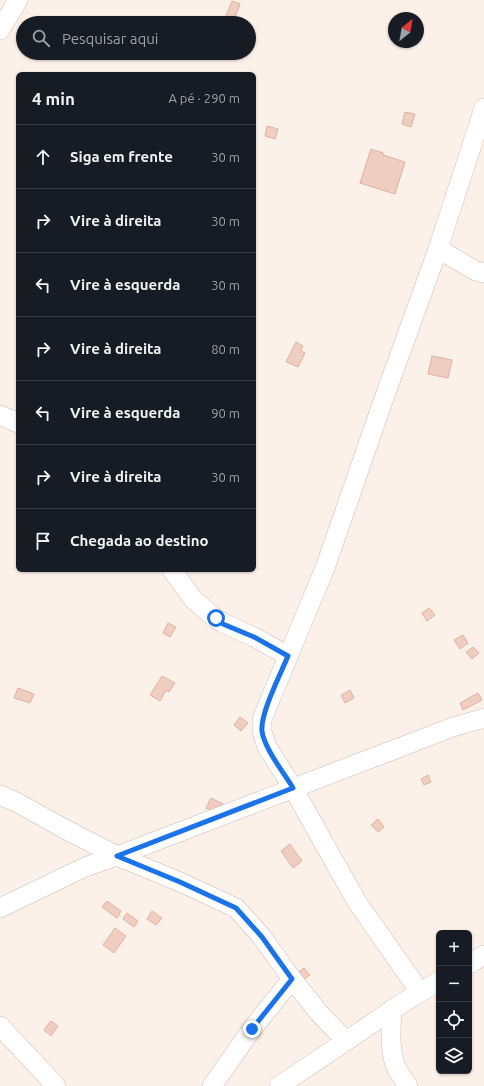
<!DOCTYPE html>
<html lang="pt">
<meta charset="utf-8">
<style>
body{margin:0;font-family:Ubuntu,sans-serif;background:#242831;color:#f1f3f6}
.controls{position:absolute;right:12px;bottom:12px;display:grid;overflow:hidden;border-radius:6px;box-shadow:0 1px 3px #0004}
.controls button{width:36px;height:36px;display:grid;place-items:center;padding:0;border:0;border-bottom:1px solid #363941;background:#171b24;color:#f1f3f6;font:20px sans-serif}
.compass{position:absolute;left:388px;top:12px;width:36px;height:36px;border-radius:50%;background:#171b24;box-shadow:0 1px 3px #0004;rotate:31deg}
.stop{position:absolute;width:12px;height:12px;margin:-9px;border:3px solid #1a73e8;border-radius:50%;background:#fff}
.stop.end{background:#1a73e8;border-color:#fff;box-shadow:0 1px 4px #0008}
.list{margin:0;padding:0;list-style:none}
h2{display:flex;justify-content:space-between;align-items:center;height:52px;margin:0;padding:0 16px;font-size:17px}
h2 small{font-size:13px;font-weight:400;color:#9ea1a6}
.list li{display:grid;grid-template-columns:26px 1fr auto;gap:12px;align-items:center;box-sizing:border-box;height:64px;padding:0 16px;border-top:1px solid #363941}
.list b{display:block;font-size:15px;white-space:nowrap}
.list em{font-size:13px;font-style:normal;color:#9ea1a6}
.icon{flex:none;width:22px;height:22px;fill:none;stroke:currentColor;stroke-width:2;stroke-linecap:round;stroke-linejoin:round}
.map{position:relative;flex:none;width:484px;height:1086px;overflow:hidden}
.search{position:absolute;background:#171b24;box-shadow:0 1px 3px #0004;left:16px;top:16px;width:240px;height:44px;display:flex;align-items:center;gap:10px;box-sizing:border-box;padding:0 14px;border-radius:22px;color:#9ea1a6;font-size:15px}
.panel{position:absolute;background:#171b24;box-shadow:0 1px 3px #0004;left:16px;top:72px;width:240px;height:500px;border-radius:6px}
.map>svg:first-child{display:block}
.building{fill:#f0cdc1;stroke:#e1b2a2}
.lines{fill:none;stroke-linecap:round;stroke-linejoin:round}
.minor-casing{stroke:#cfbab1;stroke-width:20}
.minor{stroke:#fff;stroke-width:19}
.route{stroke:#1a73e8;stroke-width:5}
</style>
<div class="map">
<svg width="484" height="1086" viewBox="0 0 484 1086">
<rect width="100%" height="100%" fill="#fbf1e8"/>
<g class="building">
<path d="M232,1L240,4L233,23H223Z"/>
<path d="M405,112L415,114L411,127L402,124Z"/>
<path d="M267,126L278,129L275,139L265,136Z"/>
<path d="M371,149L383,153V155L405,162L395,194L360,183Z"/>
<path d="M296,342L303,346L301,351L305,353L298,367L286,362Z"/>
<path d="M432,356L452,360L448,378L428,374Z"/>
<path d="M429,608L435,615L427,621L422,613Z"/>
<path d="M168,623L176,627L170,637L163,633Z"/>
<path d="M463,635L468,643L460,649L454,640Z"/>
<path d="M473,647L479,653L472,659L466,652Z"/>
<path d="M162,676L175,683L169,692L166,690L160,701L150,695Z"/>
<path d="M18,688L34,694L30,703L14,698Z"/>
<path d="M350,690L354,698L345,703L341,695Z"/>
<path d="M478,693L482,700L463,710L460,703Z"/>
<path d="M240,717L248,723L241,731L234,725Z"/>
<path d="M428,775L431,782L424,785L421,779Z"/>
<path d="M211,798L223,804L218,813L206,808Z"/>
<path d="M378,819L384,827L378,832L371,825Z"/>
<path d="M290,844L302,861L293,868L281,851Z"/>
<path d="M107,901L121,911L117,918L102,907Z"/>
<path d="M152,911L162,918L156,925L147,919Z"/>
<path d="M127,913L138,921L134,927L123,919Z"/>
<path d="M115,928L126,936L114,953L103,945Z"/>
<path d="M304,968L310,975L302,981L297,973Z"/>
<path d="M51,1021L58,1026L51,1036L44,1030Z"/>
</g>
<g class="lines">
<g class="minor-casing">
<g id="minor">
<path d="M0,30L18,0"/>
<path d="M438,249L476,271L484,273"/>
<path d="M0,415L18,423"/>
<path d="M172,570L193,599L215,618L223,623L254,637L288,656"/>
<path d="M0,795L18,803L63,828L117,856L180,882L236,908L262,937L292,979L319,1013L346,1041"/>
<path d="M0,908L85,867L117,856L453,727L484,718"/>
<path d="M469,964L484,955"/>
<path d="M420,992L357,902L293,788L267,747L262,732V720L267,707L325,568L383,401L438,249L484,108"/>
<path d="M392,1009C391,1027 389,1050 396,1067C399,1073 404,1080 408,1086"/>
<path d="M0,1026L56,1086"/>
<path d="M212,1086L252,1029L292,979"/>
<path d="M279,1086L404,1002L439,981"/>
</g>
</g>
<use href="#minor" class="minor"/>
</g>
<g class="lines">
<path class="route" d="M216,618L223,624L254,637L288,656C281,673 260,714 262,731C264,748 284,773 293,788L117,856L180,882L236,908L262,937L292,979L252,1029"/>
</g>
</svg>
<div class="controls">
<button>+</button>
<button>−</button>
<button><svg class="icon" aria-label="locate" viewBox="0 0 24 24"><circle cx="12" cy="12" r="6"/><path d="M12 2v4M12 18v4M2 12h4M18 12h4"/></svg></button>
<button><svg class="icon" aria-label="layers" viewBox="0 0 24 24"><path d="M12 4l9 5-9 5-9-5zM3 14l9 5 9-5"/></svg></button>
</div>
<svg class="compass" viewBox="-18 -18 36 36"><path d="M0-13l5 13h-10z" fill="#e53935"/><path d="M0 13l5-13h-10z" fill="#9ea1a6"/></svg>
<div class="stop" style="left:216px;top:618px"></div>
<div class="stop end" style="left:252px;top:1029px"></div>
<div class="search"><svg class="icon" aria-label="search" viewBox="0 0 24 24"><circle cx="10" cy="10" r="6"/><path d="M15 15l6 6"/></svg>Pesquisar aqui</div>
<section class="panel">
<h2>4 min<small>A pé · 290 m</small></h2>
<ul class="list">
<li><svg class="icon" aria-label="ahead" viewBox="0 0 24 24"><path d="M12 20V5M6 11l6-6 6 6"/></svg><div><b>Siga em frente</b></div><em>30 m</em></li>
<li><svg class="icon" aria-label="right" viewBox="0 0 24 24"><path d="M7 20v-9h11M14 6l5 5-5 5"/></svg><div><b>Vire à direita</b></div><em>30 m</em></li>
<li><svg class="icon" aria-label="left" viewBox="0 0 24 24"><path d="M17 20v-9H6M10 6l-5 5 5 5"/></svg><div><b>Vire à esquerda</b></div><em>30 m</em></li>
<li><svg class="icon" aria-label="right" viewBox="0 0 24 24"><path d="M7 20v-9h11M14 6l5 5-5 5"/></svg><div><b>Vire à direita</b></div><em>80 m</em></li>
<li><svg class="icon" aria-label="left" viewBox="0 0 24 24"><path d="M17 20v-9H6M10 6l-5 5 5 5"/></svg><div><b>Vire à esquerda</b></div><em>90 m</em></li>
<li><svg class="icon" aria-label="right" viewBox="0 0 24 24"><path d="M7 20v-9h11M14 6l5 5-5 5"/></svg><div><b>Vire à direita</b></div><em>30 m</em></li>
<li><svg class="icon" aria-label="arrive" viewBox="0 0 24 24"><path d="M6 21V4h12l-3 4 3 4H6"/></svg><div><b>Chegada ao destino</b></div></li>
</ul>
</section>
</div>
